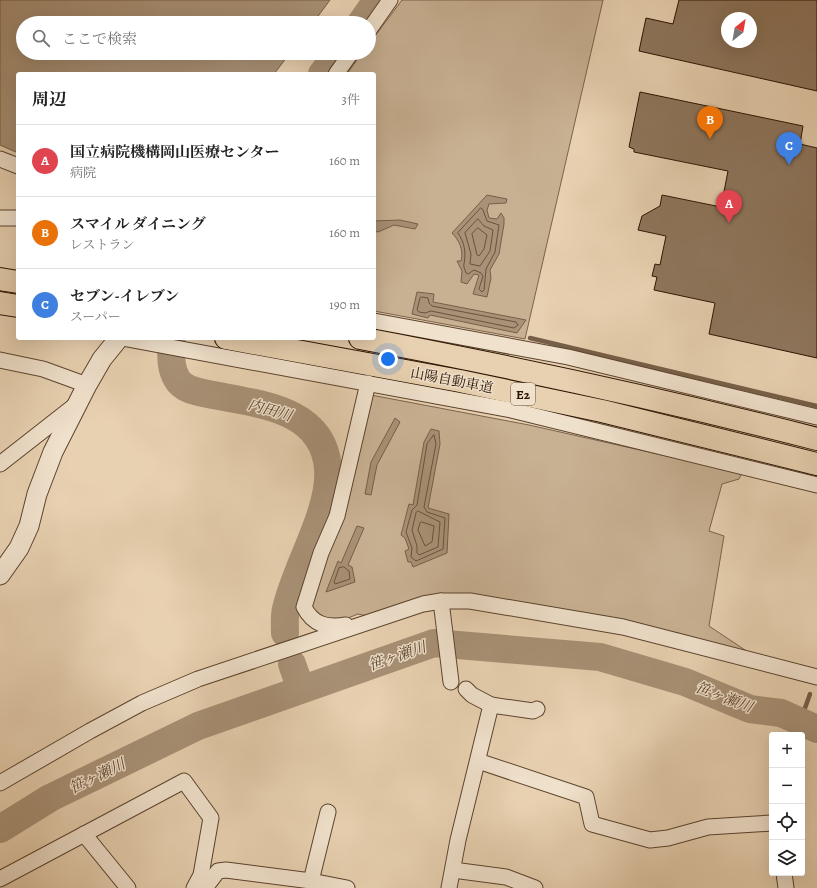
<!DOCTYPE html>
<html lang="ja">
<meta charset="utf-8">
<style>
body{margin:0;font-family:Alegreya,"Noto Serif JP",serif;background:#f6f6f6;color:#222}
.controls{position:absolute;right:12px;bottom:12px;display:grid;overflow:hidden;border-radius:4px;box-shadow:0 4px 16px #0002}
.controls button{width:36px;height:36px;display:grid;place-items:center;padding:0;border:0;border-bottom:1px solid #e0e0e0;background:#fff;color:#222;font:20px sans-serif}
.compass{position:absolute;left:721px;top:12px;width:36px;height:36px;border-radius:50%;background:#fff;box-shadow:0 4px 16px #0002;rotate:31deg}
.you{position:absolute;left:388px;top:359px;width:14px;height:14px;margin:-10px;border:3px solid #fff;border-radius:50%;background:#1a73e8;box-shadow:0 0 0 6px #1a73e833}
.badge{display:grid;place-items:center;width:26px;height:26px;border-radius:50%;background:#8f2418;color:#fff;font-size:13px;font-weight:700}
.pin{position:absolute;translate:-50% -33px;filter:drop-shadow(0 1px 2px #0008)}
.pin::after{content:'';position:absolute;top:21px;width:14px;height:12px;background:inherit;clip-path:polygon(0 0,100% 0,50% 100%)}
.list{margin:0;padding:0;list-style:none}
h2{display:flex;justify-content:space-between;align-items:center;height:52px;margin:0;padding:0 16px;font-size:17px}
h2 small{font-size:13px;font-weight:400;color:#767676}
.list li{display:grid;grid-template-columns:26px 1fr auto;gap:12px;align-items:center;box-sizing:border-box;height:72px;padding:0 16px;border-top:1px solid #e0e0e0}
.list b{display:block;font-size:15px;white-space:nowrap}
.list p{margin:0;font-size:13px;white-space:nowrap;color:#767676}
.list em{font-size:13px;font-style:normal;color:#767676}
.icon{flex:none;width:22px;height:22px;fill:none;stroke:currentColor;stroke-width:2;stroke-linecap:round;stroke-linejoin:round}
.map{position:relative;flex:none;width:817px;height:888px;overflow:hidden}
.search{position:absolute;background:#fff;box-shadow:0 4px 16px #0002;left:16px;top:16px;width:360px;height:44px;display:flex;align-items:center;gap:10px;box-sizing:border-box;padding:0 14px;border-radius:22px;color:#767676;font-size:15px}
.panel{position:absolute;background:#fff;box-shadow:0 4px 16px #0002;left:16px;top:72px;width:360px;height:268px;border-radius:4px}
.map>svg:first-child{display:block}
.green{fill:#c8b193;stroke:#7a624a}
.water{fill:#a89176;stroke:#765f48}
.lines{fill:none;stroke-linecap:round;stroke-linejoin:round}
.shore{stroke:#6a523c;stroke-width:1}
.stream{stroke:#765f48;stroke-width:4.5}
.river{stroke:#a89176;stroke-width:28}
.building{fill:#8e765d;stroke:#2c1402;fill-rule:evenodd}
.minor-casing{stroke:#5b432e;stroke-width:17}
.tertiary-casing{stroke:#5b432e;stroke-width:21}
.motorway-casing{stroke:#2c1402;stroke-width:24}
.minor{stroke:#f0e1cc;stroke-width:15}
.tertiary{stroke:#f0e1cc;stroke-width:19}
.motorway{stroke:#e8d1b1;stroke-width:22}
.labels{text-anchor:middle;stroke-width:3;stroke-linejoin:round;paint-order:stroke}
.shield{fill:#f0e1cc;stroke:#67523f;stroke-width:1}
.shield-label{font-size:13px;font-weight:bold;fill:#2c1402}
.street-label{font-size:14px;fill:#2c1402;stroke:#f0e1cc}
.water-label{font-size:15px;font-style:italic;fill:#5e4630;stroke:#f0e1cc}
</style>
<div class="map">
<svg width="817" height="888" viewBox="0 0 817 888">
<rect width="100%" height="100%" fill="#e8d1b1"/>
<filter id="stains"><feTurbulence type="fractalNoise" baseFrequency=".005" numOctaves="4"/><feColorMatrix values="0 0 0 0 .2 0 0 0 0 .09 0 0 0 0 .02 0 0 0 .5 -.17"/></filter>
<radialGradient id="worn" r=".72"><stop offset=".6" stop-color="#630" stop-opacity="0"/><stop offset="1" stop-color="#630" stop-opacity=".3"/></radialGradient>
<g class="green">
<path d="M402,0H603L525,339L374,311V74H347L362,53H369V44Z"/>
<path d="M371,395L529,425L742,473L739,479L722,484L709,531L724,536L709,626L754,656L678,633L463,595L372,617L358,614L338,622L313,614L310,596Z"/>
</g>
<g class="water">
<path d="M0,0H330L313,23H23V53H290L274,74H18V153L0,145Z"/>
<path d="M487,195L507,199L506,203L489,204L487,210L489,218L497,219L501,213L504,218V224L499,254L490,270L491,278L487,297L473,294L479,275L474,274L467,284L461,282L462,271L457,261H461C464,250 459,240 452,233Z"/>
<path d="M400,220L418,224L415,229L394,225L378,232L374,231V221Z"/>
<path d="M417,292L434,294L433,302L526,320L517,333L430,315L428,318L412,314Z"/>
<path d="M395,418L400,422L377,465L371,495L365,494L371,462Z"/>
<path d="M431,429L439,431L440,444L428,508L449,514L447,553L413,567L411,562H408L405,551L409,549L405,538L401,535L409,504L413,505L424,442Z"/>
<path d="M357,526L364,528L348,565L352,567L355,582L326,592L338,561L341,563Z"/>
</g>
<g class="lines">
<g class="shore">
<path d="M481,208L483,210L487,221L499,225L495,252L486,269L484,290L482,292L479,289L483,276L481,273L474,270L468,274L466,273C465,270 463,266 464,264C466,253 465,243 458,233Z"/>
<path d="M478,219L484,226L493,230L490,251L480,266L470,264L471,254L465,233Z"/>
<path d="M478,228L487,235L484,249L479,256L477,255L472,234Z"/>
<path d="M422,297L428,298L429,303L432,306L516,322L518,325L514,328L431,311L425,313L419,312L417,310L420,298Z"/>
<path d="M434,435L436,444L424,507L427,512L445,518L443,549L416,561L411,557L412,548L406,532L412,510L417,505L427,444Z"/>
<path d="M418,511L440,522L438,547L419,555L417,553V546L412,530L416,513Z"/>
<path d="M422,522L434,526L432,542L425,546L418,530L420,523Z"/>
<path d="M344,567L349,571L350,579L335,584L334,582L339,568Z"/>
</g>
<g class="stream">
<path d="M530,338L817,406"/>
<path d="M800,722L810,694"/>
</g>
<g class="river">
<path d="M361,23L377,0"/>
<path d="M322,74L338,53"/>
<path d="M171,338C172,352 169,366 177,379C183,390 198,392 208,394C256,404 323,407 328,468C332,510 295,567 286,609C284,617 285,626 285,633"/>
<path d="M292,664L301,689"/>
<path d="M0,829L50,798L198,726L434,643L600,657L685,682L750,709L781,713L817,729"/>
</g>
</g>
<g class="building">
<path d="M679,0H817V91L639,51L646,18L673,24ZM727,18H751V42H727Z"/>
<path d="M640,92L803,126L800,144L817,148V358L709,334L715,303L654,290L657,277L652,276L655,264L660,265L666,236L638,230L642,216L660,206L662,195L721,207L728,171L634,152V149L629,147Z"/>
</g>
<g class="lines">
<g class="minor-casing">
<g id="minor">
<path d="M369,30L390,0"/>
<path d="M336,74L351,53"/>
<path d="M0,159L18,166"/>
<path d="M0,218H18"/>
<path d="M374,321L568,357L817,417"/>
<path d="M122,338L511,410L817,485"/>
<path d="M0,360L43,369L87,385"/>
<path d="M0,464L78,403"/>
<path d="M441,601L451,682"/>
<path d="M346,625C327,628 313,625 304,607L321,553L337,516L368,383"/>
<path d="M491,705L533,711L537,709"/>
<path d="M478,761L586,797L592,824L650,840L668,838L708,827L772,823"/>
<path d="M0,783L90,731L142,703L198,679L423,604L441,601H470L623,627L817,677"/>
<path d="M84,834L128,888"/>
<path d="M453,870L506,877L535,888"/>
<path d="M784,873L786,888"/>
<path d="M0,879L184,781L211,818L201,875L194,888"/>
<path d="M311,881L328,812"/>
<path d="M205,888L218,871L226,870L311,881L347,888"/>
<path d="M449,888L458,840L491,705L472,695L466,689"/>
</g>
</g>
<g class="tertiary-casing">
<path id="tertiary" d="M0,575L19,548L29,526L37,494L53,452L87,385L102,359L119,338"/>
</g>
<g class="motorway-casing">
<g id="motorway">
<path d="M0,279L18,282"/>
<path d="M0,303L18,306"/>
<path d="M226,338L460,381L602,411L817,464"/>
<path d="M360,338C513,367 666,400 817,439"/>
</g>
</g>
<use href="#minor" class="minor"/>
<use href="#tertiary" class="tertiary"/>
<use href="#motorway" class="motorway"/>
</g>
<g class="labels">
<rect class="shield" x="511" y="383" width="24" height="22" rx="3"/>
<g class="shield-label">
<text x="523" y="399">E2</text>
</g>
<g class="street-label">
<text transform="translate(452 380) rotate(11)" y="5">山陽自動車道</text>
</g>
<g class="water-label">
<text transform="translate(270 410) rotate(16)" y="5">内田川</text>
<text transform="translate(397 656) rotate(-19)" y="5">笹ヶ瀬川</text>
<text transform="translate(724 697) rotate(21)" y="5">笹ヶ瀬川</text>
<text transform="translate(97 776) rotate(-26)" y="5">笹ヶ瀬川</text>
</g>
</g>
<rect width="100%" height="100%" filter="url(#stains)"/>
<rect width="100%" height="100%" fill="url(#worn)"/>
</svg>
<div class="controls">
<button>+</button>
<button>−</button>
<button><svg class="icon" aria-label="locate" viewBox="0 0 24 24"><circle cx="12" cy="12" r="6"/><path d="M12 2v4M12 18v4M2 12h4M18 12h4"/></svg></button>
<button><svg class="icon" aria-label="layers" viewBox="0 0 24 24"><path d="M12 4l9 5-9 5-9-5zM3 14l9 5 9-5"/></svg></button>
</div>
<svg class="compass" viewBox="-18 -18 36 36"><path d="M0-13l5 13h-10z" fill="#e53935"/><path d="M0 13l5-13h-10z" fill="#767676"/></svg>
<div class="you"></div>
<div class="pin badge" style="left:729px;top:223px;background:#e0444e">A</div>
<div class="pin badge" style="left:710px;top:139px;background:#e8710a">B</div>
<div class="pin badge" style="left:789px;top:165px;background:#3f7fe0">C</div>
<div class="search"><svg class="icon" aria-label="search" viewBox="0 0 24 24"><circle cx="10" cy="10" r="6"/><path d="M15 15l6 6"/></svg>ここで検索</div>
<section class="panel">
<h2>周辺<small>3件</small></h2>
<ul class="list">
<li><span class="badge" style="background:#e0444e">A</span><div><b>国立病院機構岡山医療センター</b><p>病院</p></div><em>160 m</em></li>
<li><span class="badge" style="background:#e8710a">B</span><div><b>スマイル ダイニング</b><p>レストラン</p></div><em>160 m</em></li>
<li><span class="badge" style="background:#3f7fe0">C</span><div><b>セブン-イレブン</b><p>スーパー</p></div><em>190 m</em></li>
</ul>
</section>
</div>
